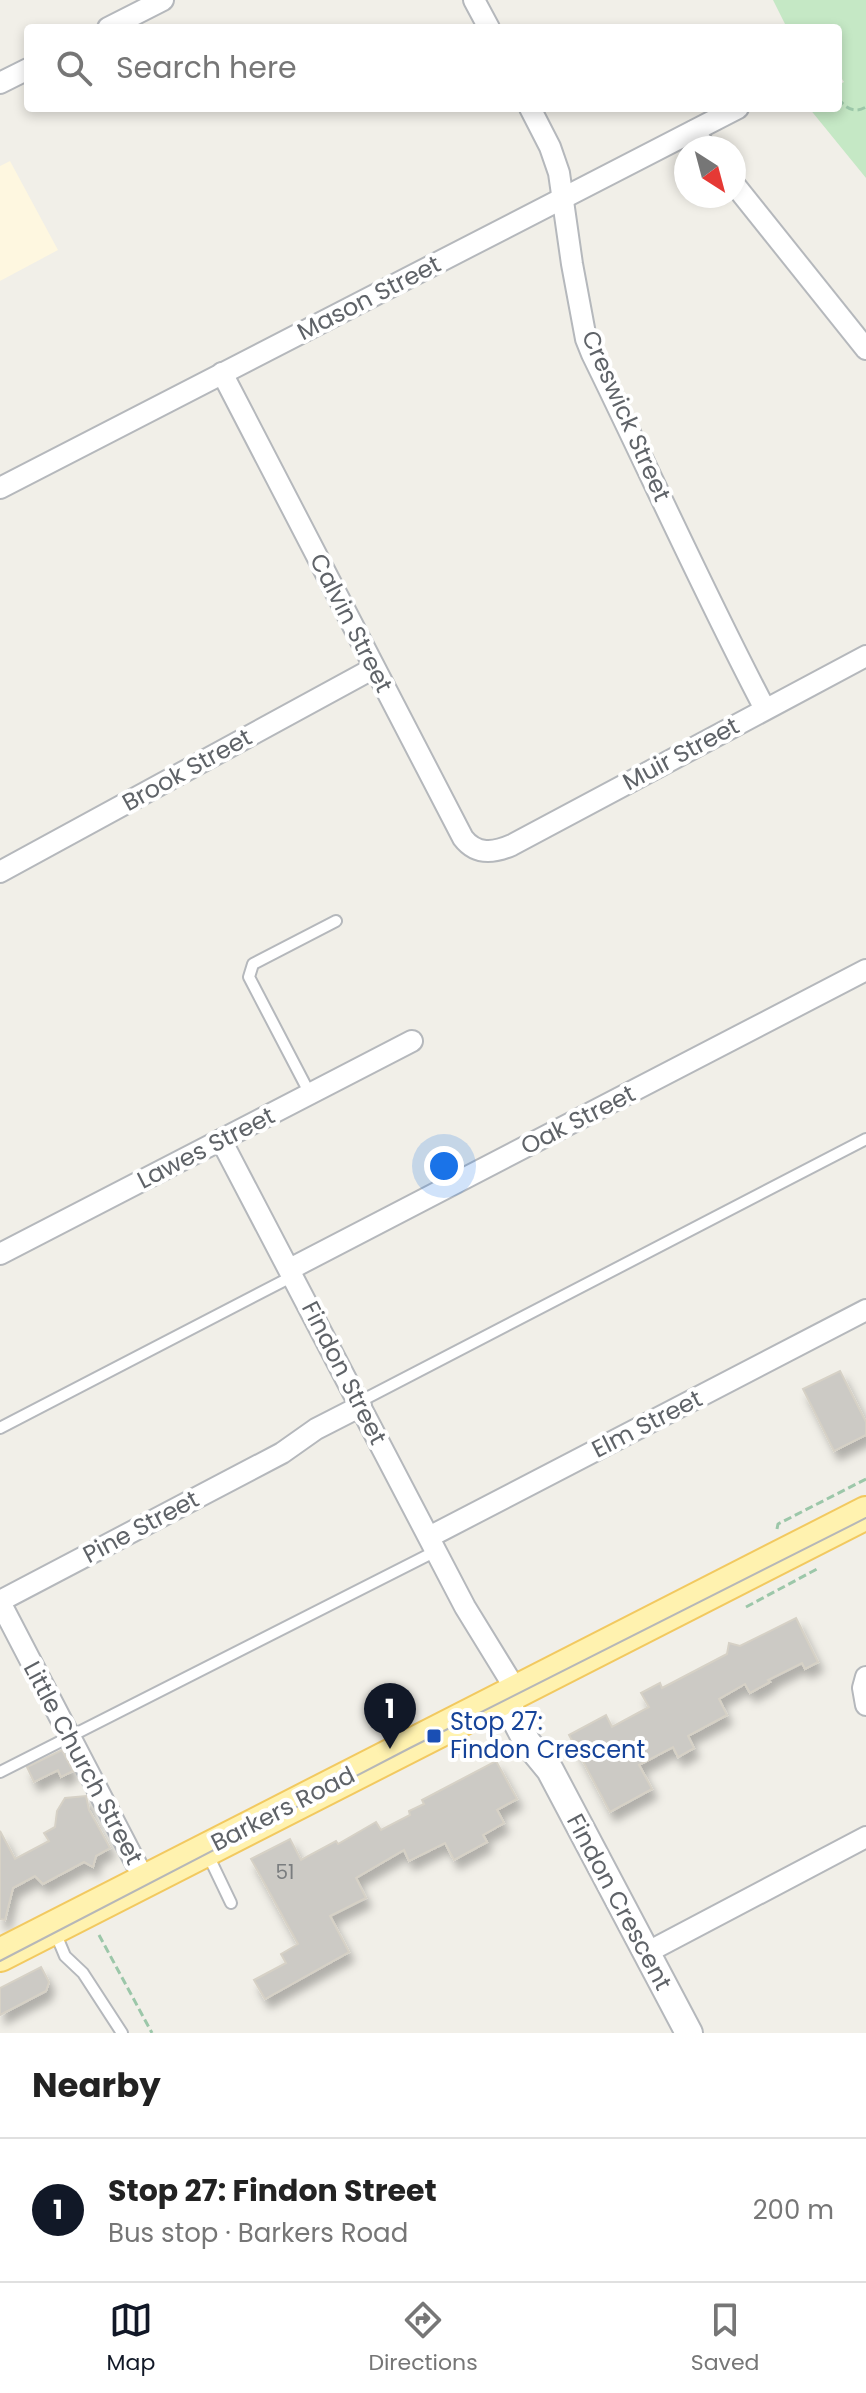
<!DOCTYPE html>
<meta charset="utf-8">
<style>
body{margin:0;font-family:Poppins,sans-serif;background:#f6f6f6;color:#222}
.compass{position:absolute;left:674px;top:136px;width:72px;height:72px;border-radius:50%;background:#fff;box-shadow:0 4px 12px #0003;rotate:144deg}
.you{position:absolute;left:444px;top:1166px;width:28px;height:28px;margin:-20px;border:6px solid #fff;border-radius:50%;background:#1a73e8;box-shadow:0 0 0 12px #1a73e833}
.badge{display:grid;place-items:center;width:52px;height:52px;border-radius:50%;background:#111827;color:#fff;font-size:26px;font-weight:700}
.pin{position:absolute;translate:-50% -66px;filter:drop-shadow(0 2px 4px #0008)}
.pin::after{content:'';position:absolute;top:42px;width:28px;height:24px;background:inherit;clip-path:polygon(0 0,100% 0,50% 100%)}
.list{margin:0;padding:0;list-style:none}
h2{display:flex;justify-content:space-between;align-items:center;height:104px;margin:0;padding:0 32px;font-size:34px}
h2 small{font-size:26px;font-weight:400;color:#767676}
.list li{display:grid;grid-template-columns:52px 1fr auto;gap:24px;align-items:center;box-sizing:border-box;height:144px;padding:0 32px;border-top:2px solid #e0e0e0}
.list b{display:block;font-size:30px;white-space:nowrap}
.list p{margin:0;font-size:26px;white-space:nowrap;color:#767676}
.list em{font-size:26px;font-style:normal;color:#767676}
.icon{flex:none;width:44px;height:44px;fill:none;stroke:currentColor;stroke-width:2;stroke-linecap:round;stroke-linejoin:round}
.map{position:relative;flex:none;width:866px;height:2033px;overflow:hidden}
.search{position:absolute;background:#fff;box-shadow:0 4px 12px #0003;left:24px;right:24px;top:24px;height:88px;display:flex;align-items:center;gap:20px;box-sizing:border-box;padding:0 28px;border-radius:8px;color:#767676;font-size:30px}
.sheet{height:248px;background:#fff}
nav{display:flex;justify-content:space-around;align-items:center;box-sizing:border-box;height:112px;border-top:2px solid #e0e0e0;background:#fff;font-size:22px;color:#767676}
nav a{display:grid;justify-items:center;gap:4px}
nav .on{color:#111827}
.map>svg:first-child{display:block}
.commercial{fill:#fef7e0}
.green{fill:#c5e8c5}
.building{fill:#cccac5;stroke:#d6d1c6;stroke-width:2;filter:url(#shadow)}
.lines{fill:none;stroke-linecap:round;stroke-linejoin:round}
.service-casing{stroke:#b5b8bc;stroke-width:14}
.minor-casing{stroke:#b5b8bc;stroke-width:24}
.tertiary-casing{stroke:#b5b8bc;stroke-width:30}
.primary-casing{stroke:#f2c960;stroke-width:36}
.path{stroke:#9cc7a9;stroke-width:3;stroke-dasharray:8 4;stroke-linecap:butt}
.service{stroke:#fff;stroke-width:10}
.minor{stroke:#fff;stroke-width:20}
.tertiary{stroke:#fff;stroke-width:26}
.primary{stroke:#fff2af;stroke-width:32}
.tram{stroke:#b6b7b8;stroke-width:2}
.transit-dot{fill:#1a4fb4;stroke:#fff;stroke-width:3}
.labels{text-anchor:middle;stroke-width:8;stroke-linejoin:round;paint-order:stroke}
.number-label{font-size:20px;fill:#7a7d7f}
.street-label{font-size:24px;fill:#5f6368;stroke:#fff}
.transit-label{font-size:24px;fill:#164399;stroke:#fff;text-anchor:start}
</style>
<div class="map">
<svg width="866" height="2033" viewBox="0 0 866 2033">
<defs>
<filter id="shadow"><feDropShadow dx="5" dy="9" stdDeviation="4" flood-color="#0004"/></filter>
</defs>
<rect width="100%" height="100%" fill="#f1efe8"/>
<path class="commercial" d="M10,161L58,250L0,281V166Z"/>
<path class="green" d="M773,0H866V178L809,108H838V85L844,82L838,73V28H787Z"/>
<g class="building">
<path d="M840,1371L866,1422V1435L834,1451L803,1389Z"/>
<path d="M796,1618L818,1662L805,1669L802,1663L768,1680L770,1682L750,1693L745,1684L719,1699L727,1715L688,1736L694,1748L678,1757L673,1747L639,1765L652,1789L610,1812L569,1735L606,1715L612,1727L649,1707L641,1693L660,1683L662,1688L727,1654L729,1643L740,1646Z"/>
<path d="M62,1750L73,1771L61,1777L58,1770L34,1782L27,1767Z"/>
<path d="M496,1761L517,1799L497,1810L504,1823L483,1835L487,1842L454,1860L445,1843L409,1861L404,1850L356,1878L366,1898L330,1916L349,1952L265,1999L254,1980L286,1963L281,1954L298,1944L251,1859L290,1839L301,1860L336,1841L338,1844L376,1822L381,1830L410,1815L409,1811L424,1804L422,1800Z"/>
<path d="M86,1796L89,1810L110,1848L96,1856L93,1867L84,1862L43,1884L35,1876L13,1888L5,1920L0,1919V1831L15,1859L49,1841L44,1833L55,1827L57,1811L65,1798Z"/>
<path d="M41,1967L49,1982L46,1991L0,2015V1988Z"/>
</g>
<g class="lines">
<g class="service-casing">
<g id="service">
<path d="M310,1094L249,977L253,964L336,921"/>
<path d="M359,1402L866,1139"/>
<path d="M0,1428L293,1276"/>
<path d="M0,1772L436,1551"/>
<path d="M208,1855L231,1903"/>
<path d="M55,1932L65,1956L83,1973L122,2033"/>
</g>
</g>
<g class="minor-casing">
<g id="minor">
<path d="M474,0L489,28"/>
<path d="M108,28L163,0"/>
<path d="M0,83L28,69"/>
<path d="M530,108L550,147L559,173L572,264L586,339L592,354C650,472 704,593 765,709"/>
<path d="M694,131L706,148"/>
<path d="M734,184L866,349"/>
<path d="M222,373L463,838C476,855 494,853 512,845L866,656"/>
<path d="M0,488L738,108"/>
<path d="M0,872L374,668"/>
<path d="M221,1140L465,1607L516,1690"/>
<path d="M0,1254L412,1041"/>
<path d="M290,1269L866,970"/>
<path d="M429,1537L866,1310"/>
<path d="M0,1601L282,1453L316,1429L361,1406"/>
<path d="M0,1602L145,1881"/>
<path d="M866,1677L863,1688L866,1705"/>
<path d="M646,1953L866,1837"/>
</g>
</g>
<g class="tertiary-casing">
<path id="tertiary" d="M503,1696L527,1742L550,1770L689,2033"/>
</g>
<g class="primary-casing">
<path id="primary" d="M0,1955L866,1513"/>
</g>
<g class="path">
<path d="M838,98C845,108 854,114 866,107"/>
<path d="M777,1529L778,1524L866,1479"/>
<path d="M746,1607L817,1569"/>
<path d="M99,1935L152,2033"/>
</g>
<use href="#service" class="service"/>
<use href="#minor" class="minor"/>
<use href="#tertiary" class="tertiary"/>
<use href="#primary" class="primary"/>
<path class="tram" d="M0,1961L410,1748L866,1518"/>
</g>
<rect class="transit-dot" x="426" y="1728" width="16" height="16" rx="4"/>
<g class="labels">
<g class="number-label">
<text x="285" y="1879">51</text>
</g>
<g class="street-label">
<text transform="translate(369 298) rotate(-27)" y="8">Mason Street</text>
<text transform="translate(626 416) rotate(66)" y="8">Creswick Street</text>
<text transform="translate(351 623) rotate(63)" y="8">Calvin Street</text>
<text transform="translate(681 754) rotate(-28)" y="8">Muir Street</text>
<text transform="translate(187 770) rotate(-29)" y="8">Brook Street</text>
<text transform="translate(578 1120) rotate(-27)" y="8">Oak Street</text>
<text transform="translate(206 1148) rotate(-27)" y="8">Lawes Street</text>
<text transform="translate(344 1373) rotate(63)" y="8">Findon Street</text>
<text transform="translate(647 1424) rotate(-27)" y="8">Elm Street</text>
<text transform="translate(141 1527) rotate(-28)" y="8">Pine Street</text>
<text transform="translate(83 1763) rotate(62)" y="8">Little Church Street</text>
<text transform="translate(283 1809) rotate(-27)" y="8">Barkers Road</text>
<text transform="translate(619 1902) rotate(62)" y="8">Findon Crescent</text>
</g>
<g class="transit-label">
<text x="450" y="1730">Stop 27:<tspan x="450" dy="28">Findon Crescent</tspan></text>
</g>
</g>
</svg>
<svg class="compass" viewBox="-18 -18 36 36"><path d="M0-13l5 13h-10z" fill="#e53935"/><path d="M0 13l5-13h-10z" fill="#767676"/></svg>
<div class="you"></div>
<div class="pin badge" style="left:390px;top:1749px">1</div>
<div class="search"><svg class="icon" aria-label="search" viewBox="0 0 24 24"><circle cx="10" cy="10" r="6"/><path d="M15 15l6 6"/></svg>Search here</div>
</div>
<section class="sheet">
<h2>Nearby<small></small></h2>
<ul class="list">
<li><span class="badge">1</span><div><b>Stop 27: Findon Street</b><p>Bus stop · Barkers Road</p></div><em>200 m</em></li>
</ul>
</section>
<nav>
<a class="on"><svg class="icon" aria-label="map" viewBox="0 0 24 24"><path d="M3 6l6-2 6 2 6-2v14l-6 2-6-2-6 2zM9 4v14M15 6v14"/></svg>Map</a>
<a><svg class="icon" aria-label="directions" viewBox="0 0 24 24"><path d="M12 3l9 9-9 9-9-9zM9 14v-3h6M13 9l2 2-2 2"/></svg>Directions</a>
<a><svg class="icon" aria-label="saved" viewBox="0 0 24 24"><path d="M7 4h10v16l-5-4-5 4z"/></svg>Saved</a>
</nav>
